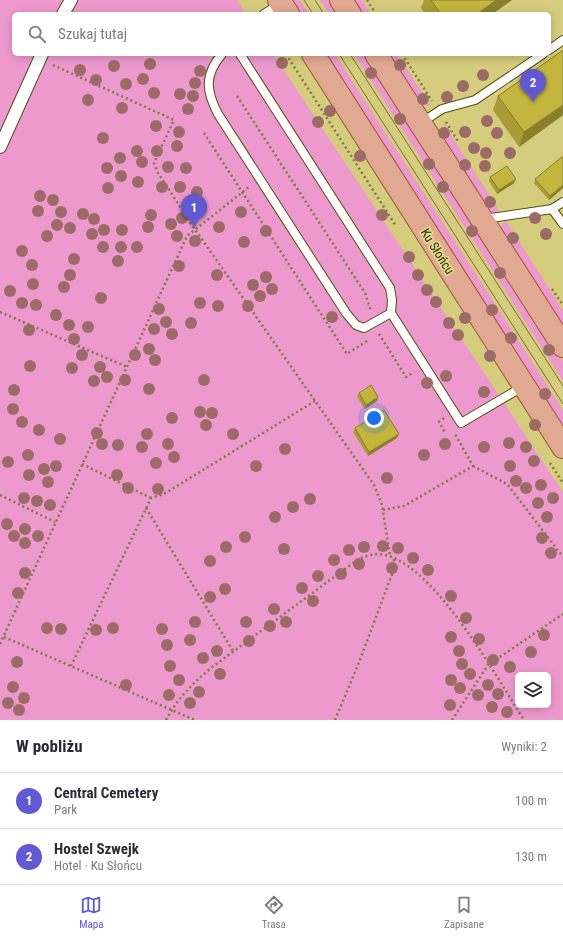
<!DOCTYPE html>
<html lang="pl">
<meta charset="utf-8">
<style>
body{margin:0;font-family:"Roboto Condensed",sans-serif;background:#f2f2f3;color:#2b2b33}
.controls{position:absolute;right:12px;bottom:12px;display:grid;overflow:hidden;border-radius:6px;box-shadow:0 2px 10px #0003}
.controls button{width:36px;height:36px;display:grid;place-items:center;padding:0;border:0;border-bottom:1px solid #e1e1e2;background:#fff;color:#2b2b33;font:20px sans-serif}
.you{position:absolute;left:374px;top:418px;width:14px;height:14px;margin:-10px;border:3px solid #fff;border-radius:50%;background:#1a73e8;box-shadow:0 0 0 6px #1a73e833}
.badge{display:grid;place-items:center;width:26px;height:26px;border-radius:50%;background:#6258d1;color:#fff;font-size:13px;font-weight:700}
.pin{position:absolute;translate:-50% -33px;filter:drop-shadow(0 1px 2px #0008)}
.pin::after{content:'';position:absolute;top:21px;width:14px;height:12px;background:inherit;clip-path:polygon(0 0,100% 0,50% 100%)}
.list{margin:0;padding:0;list-style:none}
h2{display:flex;justify-content:space-between;align-items:center;height:52px;margin:0;padding:0 16px;font-size:17px}
h2 small{font-size:13px;font-weight:400;color:#7c7c81}
.list li{display:grid;grid-template-columns:26px 1fr auto;gap:12px;align-items:center;box-sizing:border-box;height:56px;padding:0 16px;border-top:1px solid #e1e1e2}
.list b{display:block;font-size:15px;white-space:nowrap}
.list p{margin:0;font-size:13px;white-space:nowrap;color:#7c7c81}
.list em{font-size:13px;font-style:normal;color:#7c7c81}
.icon{flex:none;width:22px;height:22px;fill:none;stroke:currentColor;stroke-width:2;stroke-linecap:round;stroke-linejoin:round}
.map{position:relative;flex:none;width:563px;height:720px;overflow:hidden}
.search{position:absolute;background:#fff;box-shadow:0 2px 10px #0003;left:12px;right:12px;top:12px;height:44px;display:flex;align-items:center;gap:10px;box-sizing:border-box;padding:0 14px;border-radius:6px;color:#7c7c81;font-size:15px}
.sheet{height:164px;background:#fff}
nav{display:flex;justify-content:space-around;align-items:center;box-sizing:border-box;height:56px;border-top:1px solid #e1e1e2;background:#fff;font-size:11px;color:#7c7c81}
nav a{display:grid;justify-items:center;gap:2px}
nav .on{color:#6258d1}
.map>svg:first-child{display:block}
.green{fill:#ee99ce;fill-rule:evenodd}
.lines{fill:none;stroke-linecap:round;stroke-linejoin:round}
.service-casing{stroke:#554d0e;stroke-width:10}
.pedestrian-casing{stroke:#554d0e;stroke-width:14}
.primary-casing{stroke:#965934;stroke-width:24}
.path{stroke:#7e7841;stroke-width:2.5;stroke-dasharray:2 3;stroke-linecap:butt}
.service{stroke:#fff;stroke-width:8}
.pedestrian{stroke:#fff;stroke-width:12}
.primary{stroke:#e1a992;stroke-width:22}
.tram{stroke:#78723d;stroke-width:1}
.tree{fill:#9c6b67}
.wall{fill:#a99c36}
.shaded-wall{fill:#897f2c}
.building{fill:#c4b53f;stroke:#897f2c}
.labels{text-anchor:middle;stroke-width:3.5;stroke-linejoin:round;paint-order:stroke}
.street-label{font-size:13px;fill:#312d0b;stroke:#e3d98a}
</style>
<div class="map">
<svg width="563" height="720" viewBox="0 0 563 720">
<rect width="100%" height="100%" fill="#d5cc7e"/>
<g class="green">
<path d="M0,0H237L246,14H14V54H273L563,492V720H0ZM518,675H548V705H518Z"/>
<path d="M289,0H300L309,14H298Z"/>
<path d="M320,0H331L340,14H329Z"/>
<path d="M350,0H362L371,14H359Z"/>
<path d="M324,54H335L563,410V429Z"/>
<path d="M354,54H366L563,361V381Z"/>
<path d="M384,54H397L431,106L420,105Z"/>
<path d="M444,124L500,212H491L486,210L439,137Z"/>
<path d="M506,221L563,310V331L498,230L500,226Z"/>
</g>
<g class="lines">
<g class="service-casing">
<g id="service">
<path d="M264,14L280,4"/>
<path d="M549,50L563,40"/>
<path d="M222,54C204,75 206,91 218,114L346,313L356,325L364,328L391,313L392,300L390,288L240,54"/>
<path d="M421,123L442,109L475,100L543,54"/>
<path d="M552,209L563,224"/>
<path d="M485,217L491,218L552,209L563,202"/>
<path d="M391,313L461,423L524,386"/>
</g>
</g>
<g class="pedestrian-casing">
<g id="pedestrian">
<path d="M63,14L71,0"/>
<path d="M0,147L42,54"/>
</g>
</g>
<g class="primary-casing">
<g id="primary">
<path d="M279,0L288,14"/>
<path d="M341,0L350,14"/>
<path d="M313,54L563,447"/>
<path d="M376,54L563,346"/>
</g>
</g>
<g class="path">
<path d="M367,0L376,14"/>
<path d="M286,54L396,226"/>
<path d="M402,54L432,101"/>
<path d="M53,65L174,120L154,163L158,173L194,228L374,485L382,505L390,556"/>
<path d="M237,96L365,293L371,311"/>
<path d="M446,122L459,143"/>
<path d="M204,133L347,354L367,341"/>
<path d="M552,289L563,305"/>
<path d="M0,312L127,367"/>
<path d="M379,334L406,377L414,372"/>
<path d="M444,418L439,422L445,432"/>
<path d="M550,463L563,483"/>
<path d="M82,464L151,498"/>
<path d="M473,466L507,484L563,557"/>
<path d="M0,495L55,522"/>
<path d="M146,508L233,651"/>
<path d="M383,510L404,506L473,466L455,434"/>
<path d="M4,637L195,720"/>
<path d="M0,644L187,236L249,187"/>
<path d="M71,666L151,498L164,494L315,401"/>
<path d="M166,720C177,699 193,683 211,668L357,560C368,555 377,552 389,556C439,573 495,675 524,720"/>
<path d="M335,720L358,665L394,569V559"/>
<path d="M452,720L488,665L563,614"/>
</g>
<use href="#service" class="service"/>
<use href="#pedestrian" class="pedestrian"/>
<use href="#primary" class="primary"/>
<g class="tram">
<path d="M304,0L313,14"/>
<path d="M315,0L324,14"/>
<path d="M339,54L563,404"/>
<path d="M350,54L563,386"/>
</g>
</g>
<g class="tree">
<circle cx="282" cy="63" r="6"/>
<circle cx="150" cy="64" r="6"/>
<circle cx="400" cy="65" r="6"/>
<circle cx="114" cy="66" r="6"/>
<circle cx="80" cy="70" r="6"/>
<circle cx="200" cy="71" r="6"/>
<circle cx="371" cy="73" r="6"/>
<circle cx="483" cy="75" r="6"/>
<circle cx="143" cy="79" r="6"/>
<circle cx="96" cy="80" r="6"/>
<circle cx="195" cy="83" r="6"/>
<circle cx="126" cy="84" r="6"/>
<circle cx="463" cy="86" r="6"/>
<circle cx="154" cy="93" r="6"/>
<circle cx="180" cy="94" r="6"/>
<circle cx="193" cy="96" r="6"/>
<circle cx="447" cy="97" r="6"/>
<circle cx="423" cy="99" r="6"/>
<circle cx="88" cy="100" r="6"/>
<circle cx="122" cy="108" r="6"/>
<circle cx="188" cy="109" r="6"/>
<circle cx="330" cy="111" r="6"/>
<circle cx="400" cy="119" r="6"/>
<circle cx="487" cy="121" r="6"/>
<circle cx="318" cy="122" r="6"/>
<circle cx="156" cy="126" r="6"/>
<circle cx="179" cy="132" r="6"/>
<circle cx="465" cy="132" r="6"/>
<circle cx="444" cy="133" r="6"/>
<circle cx="497" cy="133" r="6"/>
<circle cx="103" cy="138" r="6"/>
<circle cx="177" cy="146" r="6"/>
<circle cx="474" cy="148" r="6"/>
<circle cx="137" cy="151" r="6"/>
<circle cx="157" cy="151" r="6"/>
<circle cx="486" cy="153" r="6"/>
<circle cx="510" cy="153" r="6"/>
<circle cx="360" cy="156" r="6"/>
<circle cx="120" cy="158" r="6"/>
<circle cx="142" cy="162" r="6"/>
<circle cx="429" cy="164" r="6"/>
<circle cx="465" cy="165" r="6"/>
<circle cx="485" cy="166" r="6"/>
<circle cx="168" cy="167" r="6"/>
<circle cx="107" cy="168" r="6"/>
<circle cx="186" cy="168" r="6"/>
<circle cx="121" cy="176" r="6"/>
<circle cx="138" cy="182" r="6"/>
<circle cx="162" cy="187" r="6"/>
<circle cx="180" cy="187" r="6"/>
<circle cx="443" cy="187" r="6"/>
<circle cx="108" cy="188" r="6"/>
<circle cx="197" cy="192" r="6"/>
<circle cx="40" cy="196" r="6"/>
<circle cx="53" cy="200" r="6"/>
<circle cx="490" cy="202" r="6"/>
<circle cx="38" cy="211" r="6"/>
<circle cx="61" cy="212" r="6"/>
<circle cx="241" cy="212" r="6"/>
<circle cx="83" cy="214" r="6"/>
<circle cx="151" cy="215" r="6"/>
<circle cx="382" cy="215" r="6"/>
<circle cx="182" cy="218" r="6"/>
<circle cx="535" cy="218" r="6"/>
<circle cx="94" cy="219" r="6"/>
<circle cx="171" cy="224" r="6"/>
<circle cx="57" cy="225" r="6"/>
<circle cx="148" cy="227" r="6"/>
<circle cx="219" cy="227" r="6"/>
<circle cx="70" cy="228" r="6"/>
<circle cx="104" cy="230" r="6"/>
<circle cx="122" cy="230" r="6"/>
<circle cx="266" cy="231" r="6"/>
<circle cx="472" cy="231" r="6"/>
<circle cx="92" cy="234" r="6"/>
<circle cx="546" cy="234" r="6"/>
<circle cx="47" cy="236" r="6"/>
<circle cx="177" cy="236" r="6"/>
<circle cx="513" cy="238" r="6"/>
<circle cx="195" cy="241" r="6"/>
<circle cx="244" cy="242" r="6"/>
<circle cx="103" cy="247" r="6"/>
<circle cx="121" cy="247" r="6"/>
<circle cx="137" cy="247" r="6"/>
<circle cx="22" cy="251" r="6"/>
<circle cx="409" cy="257" r="6"/>
<circle cx="74" cy="259" r="6"/>
<circle cx="118" cy="261" r="6"/>
<circle cx="32" cy="265" r="6"/>
<circle cx="179" cy="266" r="6"/>
<circle cx="500" cy="273" r="6"/>
<circle cx="70" cy="275" r="6"/>
<circle cx="217" cy="275" r="6"/>
<circle cx="418" cy="275" r="6"/>
<circle cx="266" cy="277" r="6"/>
<circle cx="33" cy="284" r="6"/>
<circle cx="253" cy="285" r="6"/>
<circle cx="64" cy="287" r="6"/>
<circle cx="272" cy="289" r="6"/>
<circle cx="427" cy="290" r="6"/>
<circle cx="10" cy="291" r="6"/>
<circle cx="260" cy="296" r="6"/>
<circle cx="101" cy="298" r="6"/>
<circle cx="436" cy="302" r="6"/>
<circle cx="22" cy="303" r="6"/>
<circle cx="200" cy="303" r="6"/>
<circle cx="36" cy="305" r="6"/>
<circle cx="218" cy="306" r="6"/>
<circle cx="248" cy="306" r="6"/>
<circle cx="159" cy="309" r="6"/>
<circle cx="492" cy="310" r="6"/>
<circle cx="56" cy="315" r="6"/>
<circle cx="332" cy="317" r="6"/>
<circle cx="465" cy="318" r="6"/>
<circle cx="166" cy="322" r="6"/>
<circle cx="191" cy="323" r="6"/>
<circle cx="449" cy="323" r="6"/>
<circle cx="69" cy="325" r="6"/>
<circle cx="88" cy="327" r="6"/>
<circle cx="154" cy="329" r="6"/>
<circle cx="29" cy="330" r="6"/>
<circle cx="172" cy="334" r="6"/>
<circle cx="458" cy="335" r="6"/>
<circle cx="511" cy="338" r="6"/>
<circle cx="74" cy="339" r="6"/>
<circle cx="149" cy="349" r="6"/>
<circle cx="549" cy="350" r="6"/>
<circle cx="82" cy="355" r="6"/>
<circle cx="135" cy="355" r="6"/>
<circle cx="490" cy="356" r="6"/>
<circle cx="155" cy="360" r="6"/>
<circle cx="30" cy="366" r="6"/>
<circle cx="100" cy="367" r="6"/>
<circle cx="72" cy="368" r="6"/>
<circle cx="446" cy="376" r="6"/>
<circle cx="107" cy="377" r="6"/>
<circle cx="125" cy="380" r="6"/>
<circle cx="204" cy="380" r="6"/>
<circle cx="94" cy="381" r="6"/>
<circle cx="427" cy="383" r="6"/>
<circle cx="149" cy="389" r="6"/>
<circle cx="14" cy="390" r="6"/>
<circle cx="484" cy="392" r="6"/>
<circle cx="545" cy="394" r="6"/>
<circle cx="13" cy="409" r="6"/>
<circle cx="200" cy="412" r="6"/>
<circle cx="212" cy="413" r="6"/>
<circle cx="172" cy="418" r="6"/>
<circle cx="22" cy="422" r="6"/>
<circle cx="206" cy="425" r="6"/>
<circle cx="535" cy="425" r="6"/>
<circle cx="39" cy="430" r="6"/>
<circle cx="97" cy="433" r="6"/>
<circle cx="147" cy="434" r="6"/>
<circle cx="233" cy="434" r="6"/>
<circle cx="60" cy="439" r="6"/>
<circle cx="509" cy="443" r="6"/>
<circle cx="102" cy="444" r="6"/>
<circle cx="168" cy="444" r="6"/>
<circle cx="445" cy="444" r="6"/>
<circle cx="118" cy="445" r="6"/>
<circle cx="142" cy="447" r="6"/>
<circle cx="484" cy="447" r="6"/>
<circle cx="526" cy="447" r="6"/>
<circle cx="285" cy="449" r="6"/>
<circle cx="28" cy="455" r="6"/>
<circle cx="424" cy="455" r="6"/>
<circle cx="174" cy="457" r="6"/>
<circle cx="534" cy="461" r="6"/>
<circle cx="8" cy="462" r="6"/>
<circle cx="156" cy="463" r="6"/>
<circle cx="56" cy="466" r="6"/>
<circle cx="256" cy="466" r="6"/>
<circle cx="510" cy="466" r="6"/>
<circle cx="44" cy="469" r="6"/>
<circle cx="29" cy="475" r="6"/>
<circle cx="117" cy="475" r="6"/>
<circle cx="387" cy="478" r="6"/>
<circle cx="516" cy="481" r="6"/>
<circle cx="48" cy="482" r="6"/>
<circle cx="541" cy="485" r="6"/>
<circle cx="128" cy="488" r="6"/>
<circle cx="526" cy="488" r="6"/>
<circle cx="158" cy="489" r="6"/>
<circle cx="24" cy="498" r="6"/>
<circle cx="553" cy="498" r="6"/>
<circle cx="310" cy="499" r="6"/>
<circle cx="37" cy="501" r="6"/>
<circle cx="538" cy="503" r="6"/>
<circle cx="50" cy="505" r="6"/>
<circle cx="293" cy="507" r="6"/>
<circle cx="275" cy="517" r="6"/>
<circle cx="547" cy="517" r="6"/>
<circle cx="7" cy="524" r="6"/>
<circle cx="25" cy="529" r="6"/>
<circle cx="14" cy="536" r="6"/>
<circle cx="38" cy="536" r="6"/>
<circle cx="245" cy="537" r="6"/>
<circle cx="542" cy="538" r="6"/>
<circle cx="25" cy="543" r="6"/>
<circle cx="383" cy="546" r="6"/>
<circle cx="226" cy="547" r="6"/>
<circle cx="364" cy="547" r="6"/>
<circle cx="398" cy="548" r="6"/>
<circle cx="284" cy="549" r="6"/>
<circle cx="349" cy="550" r="6"/>
<circle cx="551" cy="553" r="6"/>
<circle cx="413" cy="558" r="6"/>
<circle cx="334" cy="560" r="6"/>
<circle cx="210" cy="561" r="6"/>
<circle cx="359" cy="564" r="6"/>
<circle cx="392" cy="568" r="6"/>
<circle cx="428" cy="570" r="6"/>
<circle cx="25" cy="573" r="6"/>
<circle cx="341" cy="574" r="6"/>
<circle cx="318" cy="576" r="6"/>
<circle cx="302" cy="588" r="6"/>
<circle cx="225" cy="589" r="6"/>
<circle cx="18" cy="593" r="6"/>
<circle cx="451" cy="596" r="6"/>
<circle cx="210" cy="597" r="6"/>
<circle cx="313" cy="601" r="6"/>
<circle cx="274" cy="609" r="6"/>
<circle cx="466" cy="618" r="6"/>
<circle cx="195" cy="622" r="6"/>
<circle cx="246" cy="622" r="6"/>
<circle cx="286" cy="622" r="6"/>
<circle cx="270" cy="626" r="6"/>
<circle cx="47" cy="628" r="6"/>
<circle cx="113" cy="628" r="6"/>
<circle cx="61" cy="629" r="6"/>
<circle cx="162" cy="629" r="6"/>
<circle cx="96" cy="630" r="6"/>
<circle cx="544" cy="635" r="6"/>
<circle cx="451" cy="637" r="6"/>
<circle cx="479" cy="639" r="6"/>
<circle cx="190" cy="640" r="6"/>
<circle cx="249" cy="641" r="6"/>
<circle cx="167" cy="645" r="6"/>
<circle cx="217" cy="651" r="6"/>
<circle cx="459" cy="651" r="6"/>
<circle cx="531" cy="652" r="6"/>
<circle cx="203" cy="658" r="6"/>
<circle cx="493" cy="660" r="6"/>
<circle cx="17" cy="662" r="6"/>
<circle cx="462" cy="664" r="6"/>
<circle cx="170" cy="666" r="6"/>
<circle cx="510" cy="667" r="6"/>
<circle cx="220" cy="674" r="6"/>
<circle cx="470" cy="674" r="6"/>
<circle cx="179" cy="680" r="6"/>
<circle cx="451" cy="680" r="6"/>
<circle cx="126" cy="685" r="6"/>
<circle cx="488" cy="685" r="6"/>
<circle cx="13" cy="687" r="6"/>
<circle cx="460" cy="688" r="6"/>
<circle cx="199" cy="692" r="6"/>
<circle cx="498" cy="694" r="6"/>
<circle cx="169" cy="695" r="6"/>
<circle cx="478" cy="695" r="6"/>
<circle cx="24" cy="698" r="6"/>
<circle cx="8" cy="703" r="6"/>
<circle cx="190" cy="703" r="6"/>
<circle cx="450" cy="705" r="6"/>
<circle cx="492" cy="707" r="6"/>
<circle cx="19" cy="710" r="6"/>
<circle cx="507" cy="712" r="6"/>
</g>
<g class="wall">
<path d="M424,0H512L492,14H425L421,8Z"/>
<path d="M563,50V115L519,147L493,110L498,96Z"/>
<path d="M490,177L514,183L497,194L489,181Z"/>
<path d="M535,179L563,188L549,200L534,183Z"/>
<path d="M359,393L378,397L377,401L365,409L357,397Z"/>
<path d="M355,428L397,438L368,456L353,432Z"/>
</g>
<g class="shaded-wall">
<path d="M496,0H512L492,14H477Z"/>
<path d="M563,105V115L519,147L524,132Z"/>
<path d="M516,179L514,183L497,194L499,190Z"/>
<path d="M563,185V188L549,200L550,196Z"/>
<path d="M378,397L377,401L365,409L366,405Z"/>
<path d="M399,434L397,438L368,456L369,452Z"/>
</g>
<g class="building">
<path d="M431,0H496L477,14H441Z"/>
<path d="M563,50V105L524,132L498,96Z"/>
<path d="M563,156V185L550,196L535,179Z"/>
<path d="M507,166L516,179L499,190L490,177Z"/>
<path d="M371,385L378,397L366,405L359,393Z"/>
<path d="M384,410L399,434L369,452L355,428Z"/>
</g>
<g class="labels">
<g class="street-label">
<text transform="translate(438 251) rotate(58)" y="5">Ku Słońcu</text>
</g>
</g>
</svg>
<div class="controls">
<button><svg class="icon" aria-label="layers" viewBox="0 0 24 24"><path d="M12 4l9 5-9 5-9-5zM3 14l9 5 9-5"/></svg></button>
</div>
<div class="you"></div>
<div class="pin badge" style="left:194px;top:227px">1</div>
<div class="pin badge" style="left:533px;top:102px">2</div>
<div class="search"><svg class="icon" aria-label="search" viewBox="0 0 24 24"><circle cx="10" cy="10" r="6"/><path d="M15 15l6 6"/></svg>Szukaj tutaj</div>
</div>
<section class="sheet">
<h2>W pobliżu<small>Wyniki: 2</small></h2>
<ul class="list">
<li><span class="badge">1</span><div><b>Central Cemetery</b><p>Park</p></div><em>100 m</em></li>
<li><span class="badge">2</span><div><b>Hostel Szwejk</b><p>Hotel · Ku Słońcu</p></div><em>130 m</em></li>
</ul>
</section>
<nav>
<a class="on"><svg class="icon" aria-label="map" viewBox="0 0 24 24"><path d="M3 6l6-2 6 2 6-2v14l-6 2-6-2-6 2zM9 4v14M15 6v14"/></svg>Mapa</a>
<a><svg class="icon" aria-label="directions" viewBox="0 0 24 24"><path d="M12 3l9 9-9 9-9-9zM9 14v-3h6M13 9l2 2-2 2"/></svg>Trasa</a>
<a><svg class="icon" aria-label="saved" viewBox="0 0 24 24"><path d="M7 4h10v16l-5-4-5 4z"/></svg>Zapisane</a>
</nav>
